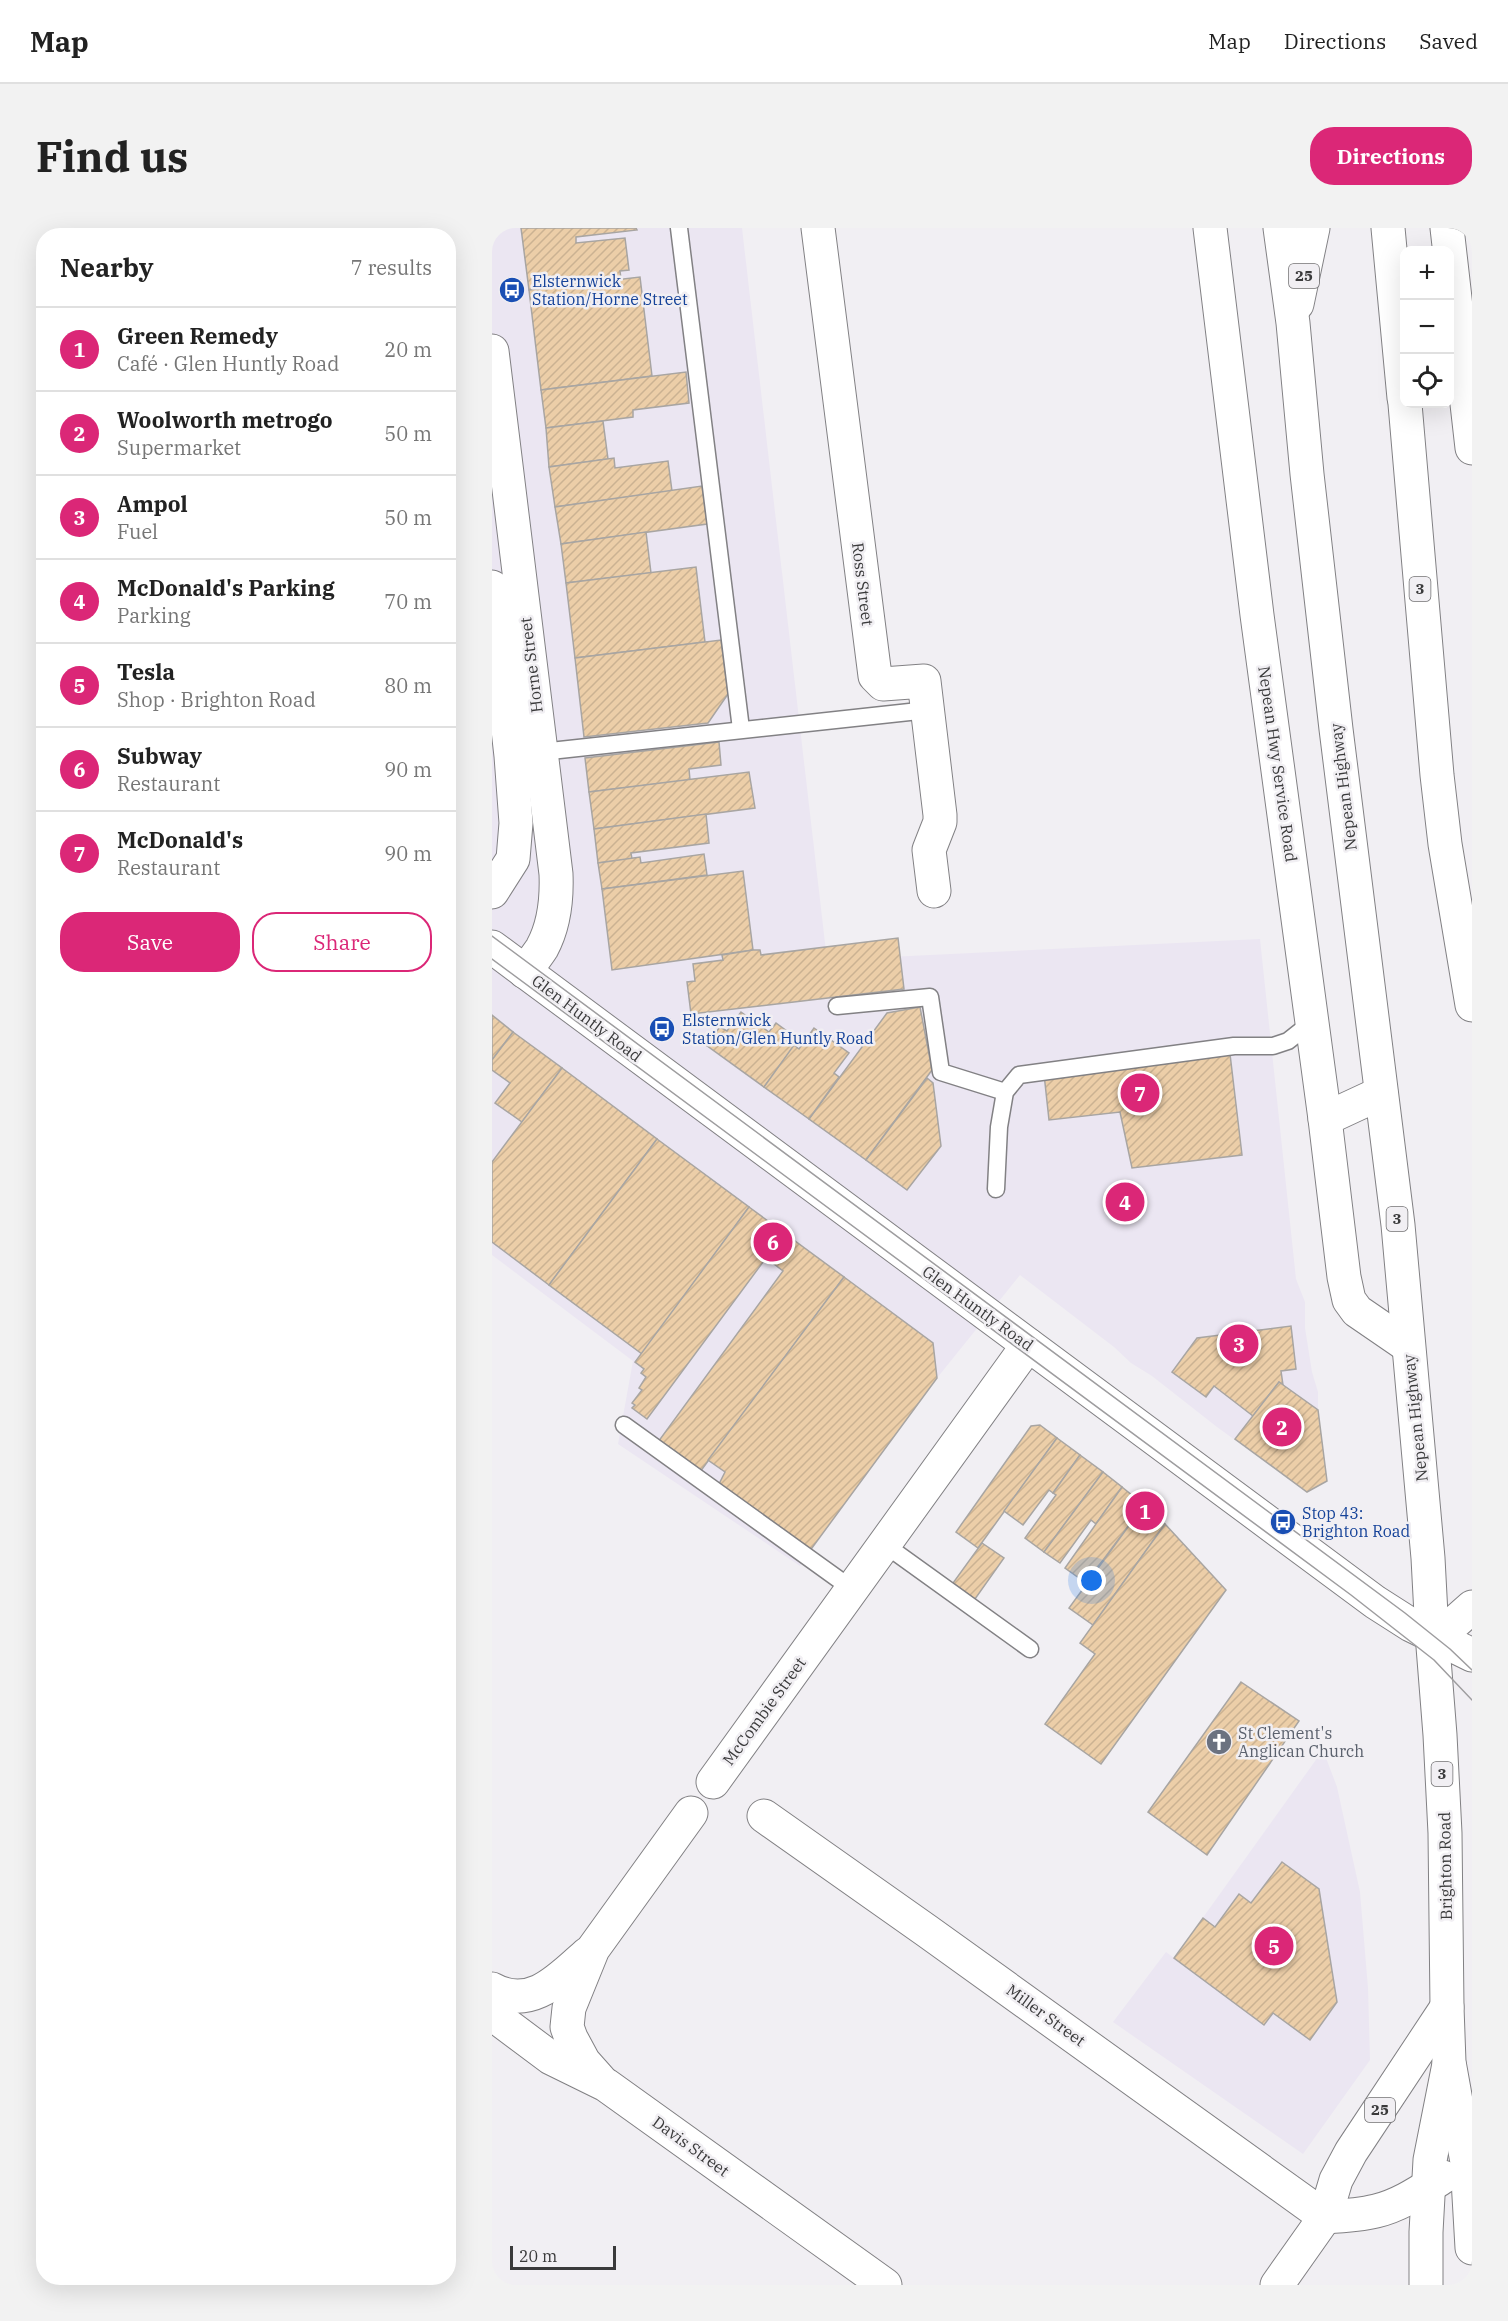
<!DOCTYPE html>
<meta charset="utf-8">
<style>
body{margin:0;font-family:"IBM Plex Serif",serif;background:#f2f2f2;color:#222}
.controls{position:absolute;right:18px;top:18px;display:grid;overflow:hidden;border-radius:12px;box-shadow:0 6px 24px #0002}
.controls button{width:54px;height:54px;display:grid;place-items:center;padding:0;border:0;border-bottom:2px solid #e0e0e0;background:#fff;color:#222;font:30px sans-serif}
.scale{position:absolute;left:18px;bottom:15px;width:106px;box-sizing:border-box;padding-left:6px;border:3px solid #3a3a3b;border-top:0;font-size:16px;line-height:21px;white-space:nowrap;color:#3a3a3b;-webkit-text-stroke:4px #f1eff3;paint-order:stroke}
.you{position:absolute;left:600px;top:1353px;width:21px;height:21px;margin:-15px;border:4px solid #fff;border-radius:50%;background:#1a73e8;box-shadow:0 0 0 9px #1a73e833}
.badge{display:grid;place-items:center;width:39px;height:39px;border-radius:50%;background:#db2777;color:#fff;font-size:20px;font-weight:700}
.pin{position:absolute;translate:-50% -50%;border:3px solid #fff;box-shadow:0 2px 6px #0006}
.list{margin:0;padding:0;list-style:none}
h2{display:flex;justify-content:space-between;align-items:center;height:78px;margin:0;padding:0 24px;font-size:26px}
h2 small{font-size:20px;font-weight:400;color:#767676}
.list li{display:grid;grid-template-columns:39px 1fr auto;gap:18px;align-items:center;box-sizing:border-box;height:84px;padding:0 24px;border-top:2px solid #e0e0e0}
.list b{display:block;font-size:22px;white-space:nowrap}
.list p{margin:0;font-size:20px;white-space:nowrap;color:#767676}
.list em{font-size:20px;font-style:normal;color:#767676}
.actions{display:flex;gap:12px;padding:18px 24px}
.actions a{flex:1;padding:14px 0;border:2px solid #db2777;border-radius:24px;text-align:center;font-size:21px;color:#db2777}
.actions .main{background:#db2777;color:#fff}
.icon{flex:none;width:33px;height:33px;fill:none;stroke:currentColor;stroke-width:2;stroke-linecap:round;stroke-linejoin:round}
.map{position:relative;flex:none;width:980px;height:2057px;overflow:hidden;border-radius:24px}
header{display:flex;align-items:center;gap:36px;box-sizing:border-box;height:84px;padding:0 30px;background:#fff;border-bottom:2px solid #e0e0e0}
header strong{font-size:28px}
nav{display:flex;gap:33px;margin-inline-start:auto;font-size:21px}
.intro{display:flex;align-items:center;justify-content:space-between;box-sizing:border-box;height:144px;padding:0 36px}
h1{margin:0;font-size:42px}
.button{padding:15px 27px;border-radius:24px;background:#db2777;color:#fff;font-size:21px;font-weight:700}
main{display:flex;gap:36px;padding:0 36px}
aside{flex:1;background:#fff;border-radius:24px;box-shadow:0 6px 24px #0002}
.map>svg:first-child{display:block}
.built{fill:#ebe6f2}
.building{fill:url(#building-hatch);stroke:#a8a5a2;stroke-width:1.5}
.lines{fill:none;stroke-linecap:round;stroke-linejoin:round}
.lane-casing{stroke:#828184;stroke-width:19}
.street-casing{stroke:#828184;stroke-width:35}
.secondary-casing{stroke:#828184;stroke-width:35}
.primary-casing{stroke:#828184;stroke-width:35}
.highway-casing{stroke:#828184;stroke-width:35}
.lane{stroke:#fff;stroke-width:16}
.street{stroke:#fff;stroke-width:33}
.secondary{stroke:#fff;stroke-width:33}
.primary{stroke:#fff;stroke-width:33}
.highway{stroke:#fff;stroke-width:33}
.tram{stroke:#9e9d9f;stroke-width:1.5}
.labels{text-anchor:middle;stroke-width:5;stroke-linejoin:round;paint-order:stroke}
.shield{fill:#f1eff3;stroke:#717072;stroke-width:1.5}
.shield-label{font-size:15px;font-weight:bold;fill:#3a3a3b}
.transit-label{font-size:16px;fill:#164399;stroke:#f1eff3;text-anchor:start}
.street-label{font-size:16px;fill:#3a3a3b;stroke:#f1eff3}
.worship-label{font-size:16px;fill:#5b616d;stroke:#f1eff3;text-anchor:start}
</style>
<header>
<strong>Map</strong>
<nav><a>Map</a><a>Directions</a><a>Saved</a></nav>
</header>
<div class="intro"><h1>Find us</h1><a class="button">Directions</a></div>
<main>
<aside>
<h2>Nearby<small>7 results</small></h2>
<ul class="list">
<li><span class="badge">1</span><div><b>Green Remedy</b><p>Café · Glen Huntly Road</p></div><em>20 m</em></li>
<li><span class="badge">2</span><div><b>Woolworth metrogo</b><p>Supermarket</p></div><em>50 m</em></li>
<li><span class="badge">3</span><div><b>Ampol</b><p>Fuel</p></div><em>50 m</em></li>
<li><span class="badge">4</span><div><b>McDonald's Parking</b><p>Parking</p></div><em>70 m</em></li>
<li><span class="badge">5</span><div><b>Tesla</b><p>Shop · Brighton Road</p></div><em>80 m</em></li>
<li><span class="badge">6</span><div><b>Subway</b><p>Restaurant</p></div><em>90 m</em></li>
<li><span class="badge">7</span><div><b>McDonald's</b><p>Restaurant</p></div><em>90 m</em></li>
</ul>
<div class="actions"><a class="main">Save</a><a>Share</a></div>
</aside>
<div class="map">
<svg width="980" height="2057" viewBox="0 0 980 2057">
<defs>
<pattern id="building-hatch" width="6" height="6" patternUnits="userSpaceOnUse" patternTransform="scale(1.5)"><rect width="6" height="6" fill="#eccea8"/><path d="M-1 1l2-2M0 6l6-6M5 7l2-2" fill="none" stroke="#cbb292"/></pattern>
</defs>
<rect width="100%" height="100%" fill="#f1eff3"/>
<g class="built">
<path d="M0,0H250L335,732L768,711L804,1051L813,1074V1100L820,1144L826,1164V1182L815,1264L725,1199L660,1148L639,1135L622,1119L528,1047L445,1150L308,1338L126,1216L141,1133L0,1027Z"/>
<path d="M831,1522L845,1559L868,1664L876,1760L878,1832L811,1926L621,1794L674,1724L682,1730Z"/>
</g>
<g class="building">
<path d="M29,0H144L145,2L84,9V15L133,10L137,42L128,43L129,51L37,62Z"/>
<path d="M148,49L160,148L49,162L37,62Z"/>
<path d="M194,144L197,175L141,182V189L54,200L49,162Z"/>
<path d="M111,193L116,231L57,239L54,200Z"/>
<path d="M122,230L123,240L176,233L180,263L63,279L57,239Z"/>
<path d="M210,258L215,296L69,316L63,279Z"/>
<path d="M154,304L159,345L74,355L69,316Z"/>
<path d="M204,339L213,414L83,430L74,355Z"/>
<path d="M229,412L236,466L216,495L92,509L83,430Z"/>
<path d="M227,514L229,537L197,541L198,552L97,564L93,530Z"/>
<path d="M257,544L263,580L102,601L97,564Z"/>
<path d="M214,586L217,615L139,625L140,631L106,635L102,601Z"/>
<path d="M212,626L215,647L110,661L106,635L148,629L149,635Z"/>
<path d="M251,643L261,722L120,742L110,661Z"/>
<path d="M406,710L412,761L199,786L195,754L203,753L201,736L231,732L230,727L261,722H268L269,727Z"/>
<path d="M428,779L440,842L374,932L317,891L395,785Z"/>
<path d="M249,784L277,804L284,795L307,812L272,859L214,817L228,799L235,803Z"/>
<path d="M0,787L21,804L0,832Z"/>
<path d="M322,800L357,825L342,845L347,849L317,891L272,859L302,817L307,821Z"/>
<path d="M21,804L70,840L30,894L3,875L18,855L0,842V832Z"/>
<path d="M738,826L750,927L640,940L628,884L557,892L552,846Z"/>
<path d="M70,840L165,911L57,1057L0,1014V934Z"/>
<path d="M435,850L441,855L449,918L415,962L374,932Z"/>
<path d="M165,911L257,979L150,1126L57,1057Z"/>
<path d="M257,979L352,1049L208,1244L166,1214L291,1043L274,1030L155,1191L140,1180L143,1177L140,1175L150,1162L147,1160L154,1149L149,1145L152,1141L143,1134Z"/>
<path d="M352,1049L441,1115L445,1150L317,1324L226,1258L233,1244L216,1232Z"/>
<path d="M799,1098L804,1141L789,1143L791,1157L787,1154L761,1188L722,1158L714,1169L680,1144L705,1110Z"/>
<path d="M787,1154L826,1182L835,1253L815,1264L743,1211Z"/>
<path d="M548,1197L565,1210L486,1320L464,1304L539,1198Z"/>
<path d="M565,1210L588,1227L561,1265L557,1262L531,1297L512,1283Z"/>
<path d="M588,1227L611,1244L552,1324L533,1310L564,1267L561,1265Z"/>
<path d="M611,1244L630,1259L604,1296L599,1292L568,1335L552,1324Z"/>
<path d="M630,1259L652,1277L594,1355L573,1340Z"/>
<path d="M652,1277L673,1296L601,1397L577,1380Z"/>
<path d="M673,1296L734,1362L609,1536L553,1496L603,1426L588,1415Z"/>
<path d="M490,1315L512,1330L483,1371L461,1355Z"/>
<path d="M749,1454L807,1493L715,1627L656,1584Z"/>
<path d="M790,1634L827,1661L845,1774L818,1812L781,1785L772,1797L682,1730L711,1690L723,1699L747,1666L759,1675Z"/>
</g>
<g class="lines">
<g class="lane-casing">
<g id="lane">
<path d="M187,0L249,501"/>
<path d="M49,524L436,482"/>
<path d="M345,778L438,769L449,844L513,864"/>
<path d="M504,961L507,899L513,864L527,847L742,818H781L796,813L820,794"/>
<path d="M132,1197L360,1361"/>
<path d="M392,1316L538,1421"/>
</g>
</g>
<g class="street-casing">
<g id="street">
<path d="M326,0L383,448L391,456L432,453L448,587V594L437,622L442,663"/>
<path d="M718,0L765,387L833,891L852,1049L857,1072L865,1083L916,1118"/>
<path d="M955,0L980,220"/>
<path d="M833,891L889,865"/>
<path d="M221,1554L536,1117"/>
<path d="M272,1588L435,1703L833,1989"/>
<path d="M0,1761C39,1783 68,1750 95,1726"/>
<path d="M0,1786L59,1830L114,1857L393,2057"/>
<path d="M108,1852L92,1834L79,1810L75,1799L77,1780L101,1721L199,1585"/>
</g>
</g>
<g class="secondary-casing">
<g id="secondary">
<path d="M0,123L64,646C65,671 62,698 50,720C45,728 38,736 33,744"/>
<path d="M0,359L19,528L24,595L21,631L0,664"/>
<path d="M0,719L883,1374L919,1397L980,1427"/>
</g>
</g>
<g class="primary-casing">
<g id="primary">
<path d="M833,1989C850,1988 868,1987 884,1983C909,1977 930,1962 951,1949"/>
<path d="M785,2057L833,1989L844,1952L859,1924L955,1779"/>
<path d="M934,2057V2004L938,1932L957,1836"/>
</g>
</g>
<g class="highway-casing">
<g id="highway">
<path d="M788,0L801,95L815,246L844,501L906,997L936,1330L940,1406L948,1507L953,1605L955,1779L957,1834L975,1934L980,2020"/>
<path d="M896,0L912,170"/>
<path d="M805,76L821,0"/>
<path d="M913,176L945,547L953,616L980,777"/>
<path d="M945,1410L980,1379"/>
</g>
</g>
<use href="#lane" class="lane"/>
<use href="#street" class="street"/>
<use href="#secondary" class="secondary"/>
<use href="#primary" class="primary"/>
<use href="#highway" class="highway"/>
<g class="tram">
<path d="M0,708L913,1385L958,1421L980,1442"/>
<path d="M0,731L859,1367L942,1432L980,1472"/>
</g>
</g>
<defs>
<g id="bus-disc" transform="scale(1.35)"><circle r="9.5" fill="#1a4fb4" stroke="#f1eff3"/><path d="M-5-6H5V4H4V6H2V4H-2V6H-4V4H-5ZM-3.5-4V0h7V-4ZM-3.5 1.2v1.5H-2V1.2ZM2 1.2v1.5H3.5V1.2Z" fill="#fff"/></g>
<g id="church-disc" transform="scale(1.35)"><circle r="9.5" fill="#6b7280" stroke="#f1eff3"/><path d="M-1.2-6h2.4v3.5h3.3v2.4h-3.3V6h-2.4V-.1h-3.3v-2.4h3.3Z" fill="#fff"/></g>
</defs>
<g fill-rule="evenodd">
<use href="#bus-disc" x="20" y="62"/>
<use href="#bus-disc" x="170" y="801"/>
<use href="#bus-disc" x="791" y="1294"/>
<use href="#church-disc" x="727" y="1514"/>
</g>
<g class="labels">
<g class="shield">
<rect x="797" y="36" width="30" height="24" rx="4.5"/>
<rect x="917.5" y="349" width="21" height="24" rx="4.5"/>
<rect x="894.5" y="979" width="21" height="24" rx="4.5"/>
<rect x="939.5" y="1534" width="21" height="24" rx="4.5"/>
<rect x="873" y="1870" width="30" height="24" rx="4.5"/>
</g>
<g class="shield-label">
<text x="812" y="53">25</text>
<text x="928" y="366">3</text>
<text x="905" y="996">3</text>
<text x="950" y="1551">3</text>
<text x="888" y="1887">25</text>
</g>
<g class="transit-label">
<text x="40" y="59">Elsternwick<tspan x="40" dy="18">Station/Horne Street</tspan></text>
<text x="190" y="798">Elsternwick<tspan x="190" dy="18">Station/Glen Huntly Road</tspan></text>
<text x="810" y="1291">Stop 43:<tspan x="810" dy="18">Brighton Road</tspan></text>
</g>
<g class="street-label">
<text transform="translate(371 356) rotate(83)" y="6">Ross Street</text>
<text transform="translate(39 437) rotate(-97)" y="6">Horne Street</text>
<text transform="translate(786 536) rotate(82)" y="6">Nepean Hwy Service Road</text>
<text transform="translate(851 559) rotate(-97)" y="6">Nepean Highway</text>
<text transform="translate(95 790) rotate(37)" y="6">Glen Huntly Road</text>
<text transform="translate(486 1080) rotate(36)" y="6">Glen Huntly Road</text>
<text transform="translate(923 1190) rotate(-96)" y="6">Nepean Highway</text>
<text transform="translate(272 1483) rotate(-54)" y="6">McCombie Street</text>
<text transform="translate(953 1638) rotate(-91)" y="6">Brighton Road</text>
<text transform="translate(554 1787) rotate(36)" y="6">Miller Street</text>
<text transform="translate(199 1918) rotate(36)" y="6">Davis Street</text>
</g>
<g class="worship-label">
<text x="746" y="1511">St Clement's<tspan x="746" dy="18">Anglican Church</tspan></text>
</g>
</g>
</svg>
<div class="controls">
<button>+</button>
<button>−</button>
<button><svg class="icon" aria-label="locate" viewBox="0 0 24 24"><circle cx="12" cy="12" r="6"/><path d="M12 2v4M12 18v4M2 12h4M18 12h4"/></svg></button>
</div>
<div class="scale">20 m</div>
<div class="you"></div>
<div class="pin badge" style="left:653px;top:1283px">1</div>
<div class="pin badge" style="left:790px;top:1199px">2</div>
<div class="pin badge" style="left:747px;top:1116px">3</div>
<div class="pin badge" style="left:633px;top:974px">4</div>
<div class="pin badge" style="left:782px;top:1718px">5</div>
<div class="pin badge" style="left:281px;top:1014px">6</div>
<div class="pin badge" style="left:648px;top:865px">7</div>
</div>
</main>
